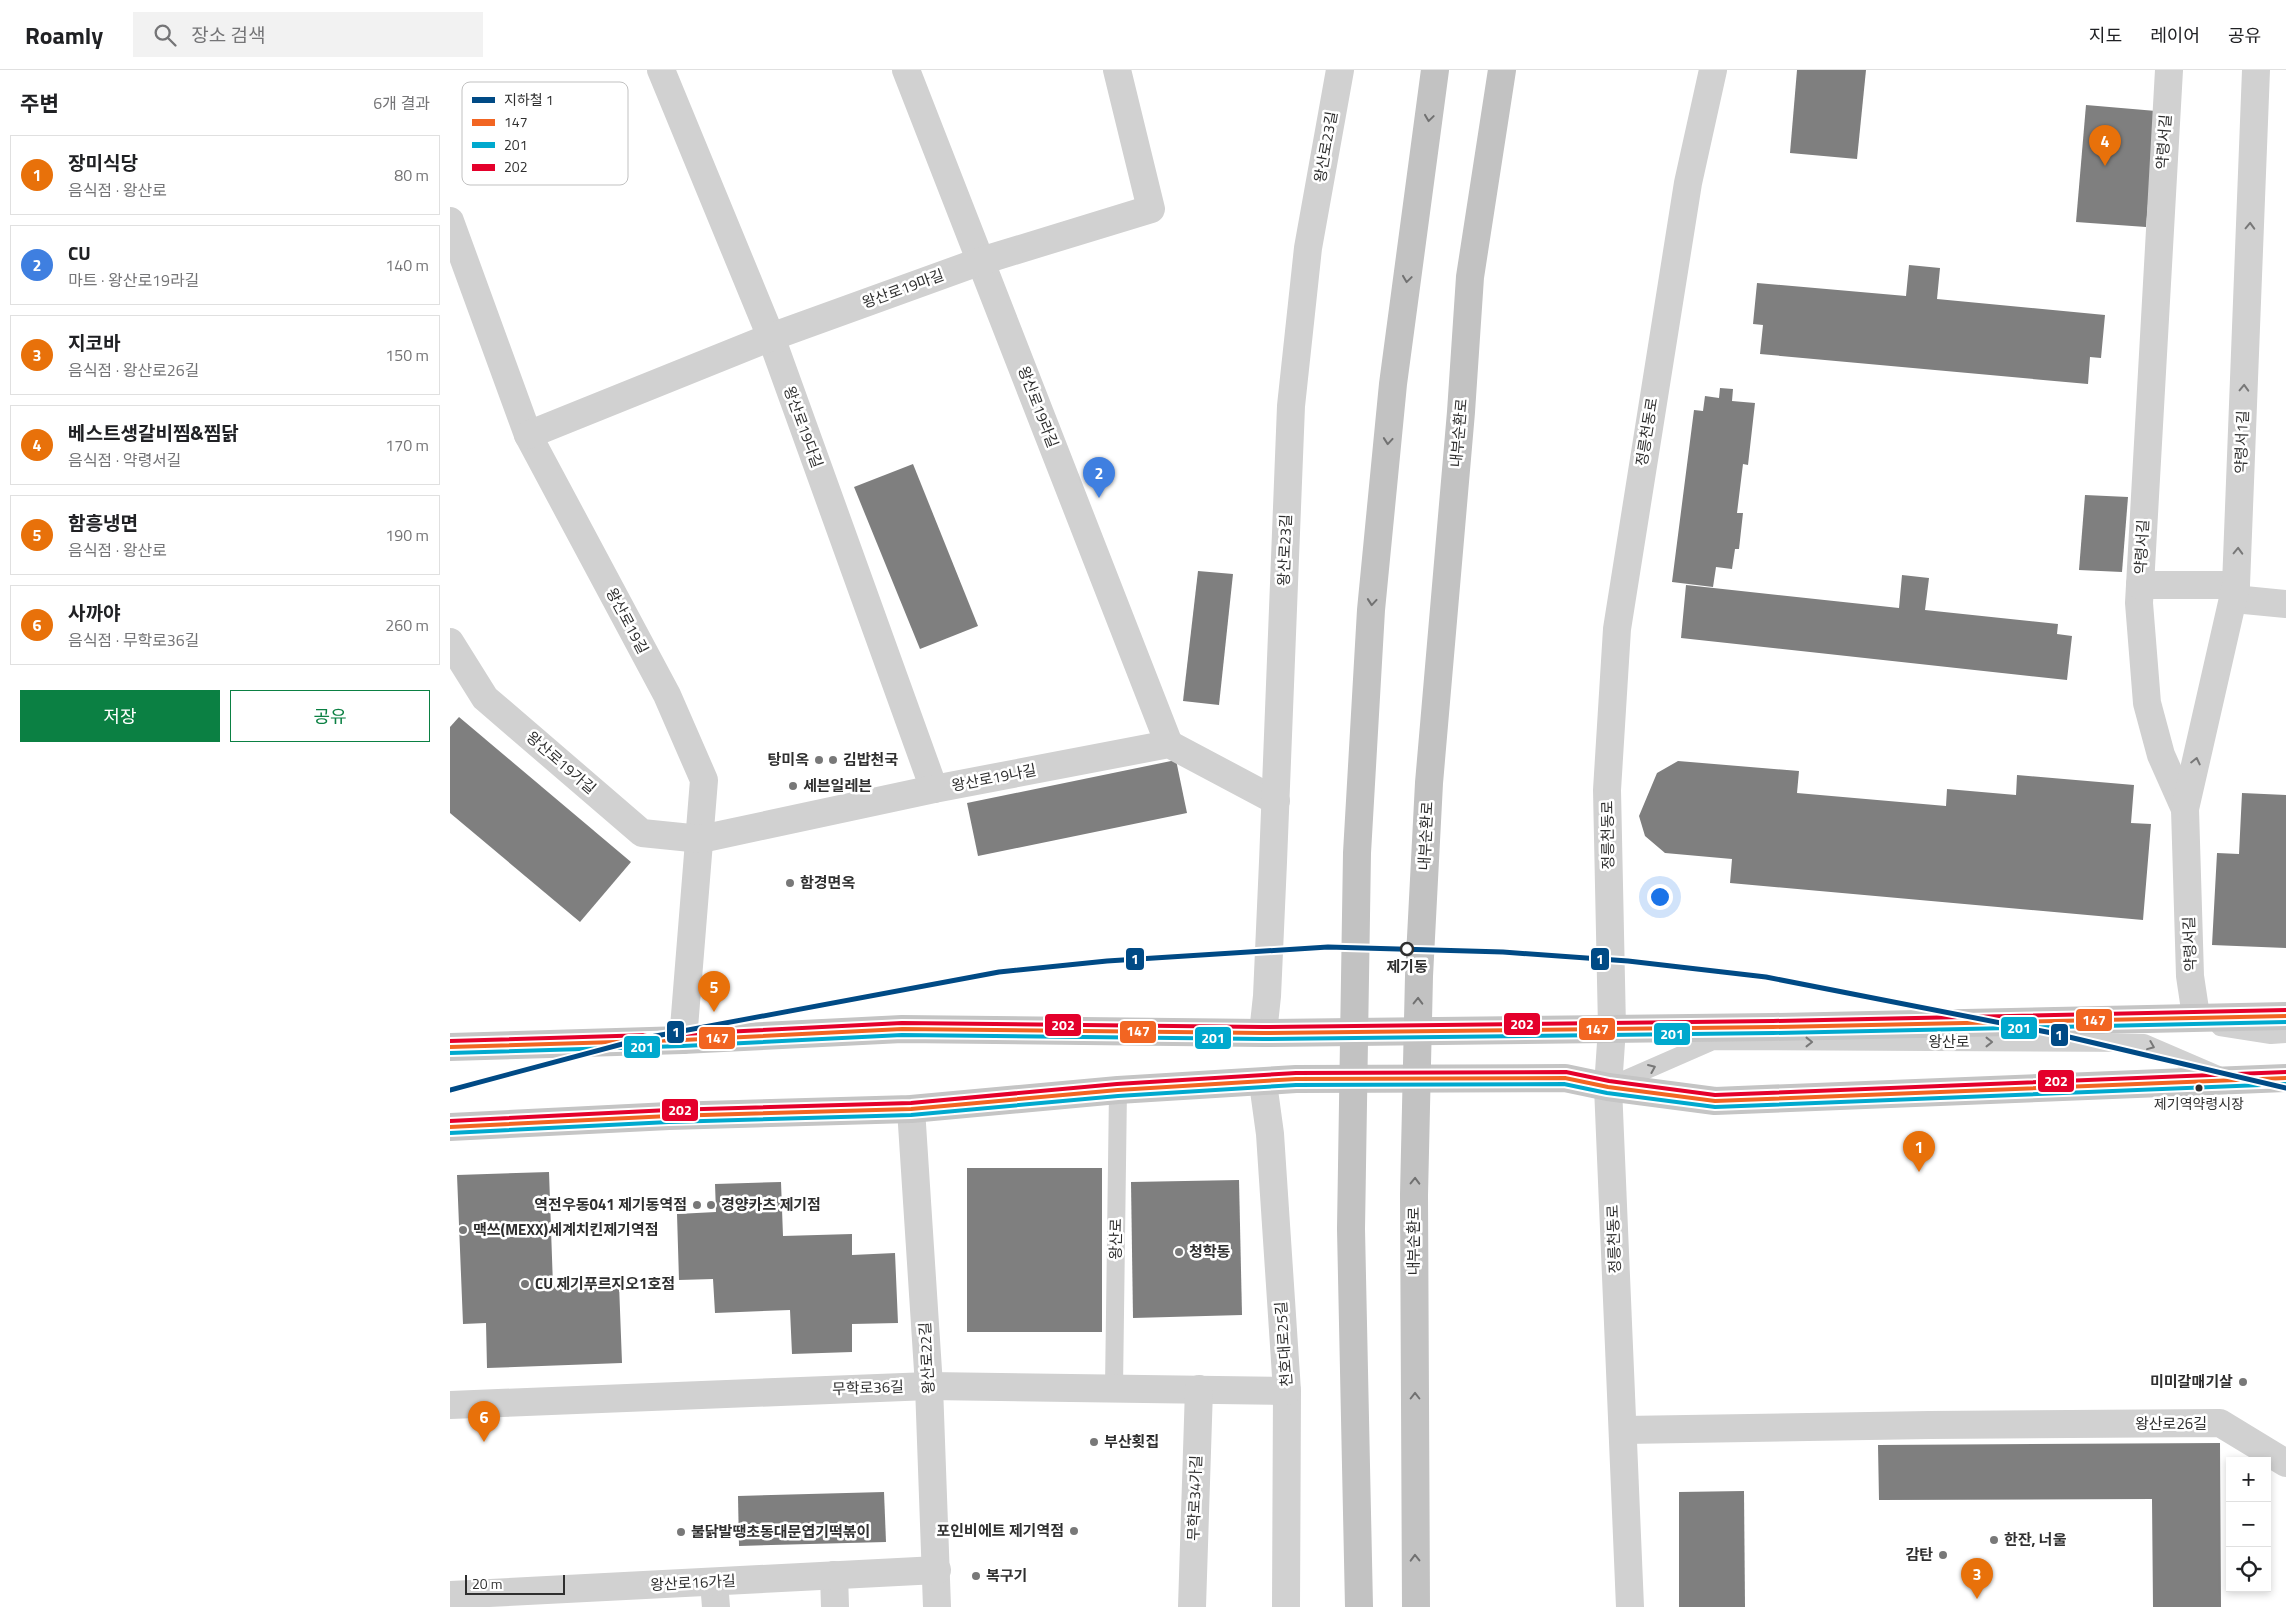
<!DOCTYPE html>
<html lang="ko">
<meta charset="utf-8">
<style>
body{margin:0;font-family:"Titillium Web","Noto Sans KR",sans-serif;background:#f2f2f2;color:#202124}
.controls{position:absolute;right:15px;bottom:15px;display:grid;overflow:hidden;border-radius:0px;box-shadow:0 2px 8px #0003}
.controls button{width:45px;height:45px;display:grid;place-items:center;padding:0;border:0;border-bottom:1px solid #e0e0e0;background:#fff;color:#202124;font:25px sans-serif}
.scale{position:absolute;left:15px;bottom:12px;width:100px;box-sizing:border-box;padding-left:5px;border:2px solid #2f2f2f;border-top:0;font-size:14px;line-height:18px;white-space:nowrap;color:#2f2f2f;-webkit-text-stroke:4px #fff;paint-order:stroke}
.you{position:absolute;left:1209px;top:826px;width:18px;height:18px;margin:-12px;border:4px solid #fff;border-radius:50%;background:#1a73e8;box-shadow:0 0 0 8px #1a73e833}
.badge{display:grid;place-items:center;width:32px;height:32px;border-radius:50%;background:#0b8043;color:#fff;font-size:16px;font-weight:700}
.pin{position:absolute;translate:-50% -41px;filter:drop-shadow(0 1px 2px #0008)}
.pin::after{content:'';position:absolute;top:26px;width:18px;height:15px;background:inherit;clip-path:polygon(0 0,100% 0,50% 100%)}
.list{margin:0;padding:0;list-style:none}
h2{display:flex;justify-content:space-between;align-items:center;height:65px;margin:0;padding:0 20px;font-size:21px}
h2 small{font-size:16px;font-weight:400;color:#757577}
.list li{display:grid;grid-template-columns:32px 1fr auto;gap:15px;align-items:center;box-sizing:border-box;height:80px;margin:0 10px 10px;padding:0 10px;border:1px solid #e0e0e0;border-radius:0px}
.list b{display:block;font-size:19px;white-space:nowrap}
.list p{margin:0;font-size:16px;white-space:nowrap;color:#757577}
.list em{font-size:16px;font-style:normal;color:#757577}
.actions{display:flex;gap:10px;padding:15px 20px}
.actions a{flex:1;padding:11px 0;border:1px solid #0b8043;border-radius:0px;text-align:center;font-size:18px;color:#0b8043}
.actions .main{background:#0b8043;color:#fff}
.icon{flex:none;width:28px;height:28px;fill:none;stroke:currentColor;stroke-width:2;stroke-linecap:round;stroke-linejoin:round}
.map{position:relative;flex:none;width:1836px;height:1537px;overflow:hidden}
header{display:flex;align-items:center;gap:30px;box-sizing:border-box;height:70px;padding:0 25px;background:#fff;border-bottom:1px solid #e0e0e0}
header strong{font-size:24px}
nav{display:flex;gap:28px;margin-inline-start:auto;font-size:18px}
.search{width:350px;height:45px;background:#f2f2f2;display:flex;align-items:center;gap:12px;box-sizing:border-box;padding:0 18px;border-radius:0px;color:#757577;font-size:19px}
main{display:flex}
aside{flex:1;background:#fff}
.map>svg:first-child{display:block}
.pier{fill:#fff}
.building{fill:#7f7f7f}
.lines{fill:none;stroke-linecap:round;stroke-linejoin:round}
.service{stroke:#d1d1d1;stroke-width:18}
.minor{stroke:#d1d1d1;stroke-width:28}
.primary{stroke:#c5c5c5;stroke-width:28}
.trunk-bridge{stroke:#c2c2c2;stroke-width:28}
.bus-1-casing{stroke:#fff;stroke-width:8}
.bus-2-casing{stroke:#fff;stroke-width:8}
.bus-3-casing{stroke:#fff;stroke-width:8}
.bus-1{stroke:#f26522;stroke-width:4}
.bus-2{stroke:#00a9ce;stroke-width:4}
.bus-3{stroke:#e4002b;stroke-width:4}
.metro-1-casing{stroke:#fff;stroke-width:9}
.metro-1{stroke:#004a85;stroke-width:5}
.oneway{stroke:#717171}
.oneway2{stroke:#787878}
.poi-dot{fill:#787878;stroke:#fff;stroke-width:2}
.stop-dot{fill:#fff;stroke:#2f2f2f;stroke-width:2.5}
.bus-dot{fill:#2f2f2f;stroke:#fff;stroke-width:2}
.labels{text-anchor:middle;stroke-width:5;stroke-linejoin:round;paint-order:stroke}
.bus-label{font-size:14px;fill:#2f2f2f;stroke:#fff}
.street-label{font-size:15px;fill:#2f2f2f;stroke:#fff}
.poi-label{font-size:15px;font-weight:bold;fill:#2f2f2f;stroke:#fff;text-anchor:start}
.stop-label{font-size:15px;font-weight:bold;fill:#2f2f2f;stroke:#fff}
.key{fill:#fff;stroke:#c1c1c1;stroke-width:1}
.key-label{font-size:14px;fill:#2f2f2f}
.line-badge{stroke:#fff;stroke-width:2}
.badge-label{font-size:14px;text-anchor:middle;font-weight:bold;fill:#fff}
</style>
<header>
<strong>Roamly</strong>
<div class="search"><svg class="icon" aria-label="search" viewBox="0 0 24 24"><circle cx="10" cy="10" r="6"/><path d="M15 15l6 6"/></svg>장소 검색</div>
<nav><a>지도</a><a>레이어</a><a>공유</a></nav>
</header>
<main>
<aside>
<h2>주변<small>6개 결과</small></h2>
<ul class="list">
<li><span class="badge" style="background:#e8710a">1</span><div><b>장미식당</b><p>음식점 · 왕산로</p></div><em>80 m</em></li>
<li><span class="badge" style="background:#3f7fe0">2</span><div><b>CU</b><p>마트 · 왕산로19라길</p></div><em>140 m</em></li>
<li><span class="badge" style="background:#e8710a">3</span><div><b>지코바</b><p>음식점 · 왕산로26길</p></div><em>150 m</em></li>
<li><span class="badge" style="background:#e8710a">4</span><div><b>베스트생갈비찜&amp;찜닭</b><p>음식점 · 약령서길</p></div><em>170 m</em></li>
<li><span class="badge" style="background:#e8710a">5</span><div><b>함흥냉면</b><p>음식점 · 왕산로</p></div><em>190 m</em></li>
<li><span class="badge" style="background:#e8710a">6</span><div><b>사까야</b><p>음식점 · 무학로36길</p></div><em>260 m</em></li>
</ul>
<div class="actions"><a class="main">저장</a><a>공유</a></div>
</aside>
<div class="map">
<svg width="1836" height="1537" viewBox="0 0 1836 1537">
<rect width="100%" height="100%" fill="#fff"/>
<path class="pier" d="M971,0H1094L1087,33L1072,208L1034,533L1014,778L1006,1148L1011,1537H882L893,865L904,556Z"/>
<g class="building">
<path d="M1347,0H1416L1407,89L1340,83Z"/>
<path d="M1636,35L1706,41L1696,157L1626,152Z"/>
<path d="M1459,195L1490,198L1487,229L1655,245L1651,288L1640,287L1638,314L1310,284L1313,255L1303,254L1307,213L1456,226Z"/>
<path d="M1270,318L1283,319L1282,331L1305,333L1298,395L1293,394L1287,443H1293L1289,479H1285L1282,499L1266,497L1263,517L1222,512L1244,340L1253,341L1255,326L1269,328Z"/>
<path d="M463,394L528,556L470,579L404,417Z"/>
<path d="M1635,425L1678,427L1672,502L1629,500Z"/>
<path d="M748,501L783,504L769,635L733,631Z"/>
<path d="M1452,505L1479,508L1475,540L1608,554L1607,564L1622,566L1617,610L1231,568L1236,515L1449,538Z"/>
<path d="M9,647L181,792L130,852L0,743V657Z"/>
<path d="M726,690L737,743L528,786L517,733Z"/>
<path d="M1228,691L1349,701L1347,723L1496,736L1497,719L1566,725L1567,705L1684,715L1681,753L1701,754L1693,850L1280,813L1282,789L1215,783L1195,766L1189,746L1207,703Z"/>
<path d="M1792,723L1836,725V878L1762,875L1767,783L1789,784Z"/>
<rect x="517" y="1098" width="135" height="164"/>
<path d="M99,1102L103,1216L169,1214L172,1293L37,1298L36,1253L13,1254L7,1105Z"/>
<path d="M789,1110L792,1245L683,1248L681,1112Z"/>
<path d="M331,1112L333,1166L402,1164V1185L445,1183L448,1253L402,1254V1282L342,1284L340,1240L265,1243L263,1209L229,1210L227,1144L266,1142L265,1114Z"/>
<path d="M1770,1373L1771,1537H1703L1702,1429L1429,1430L1428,1375Z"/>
<path d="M1294,1421L1295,1537H1229V1422Z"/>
<path d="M434,1422L436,1472L289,1476L288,1426Z"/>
</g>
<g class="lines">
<g class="service">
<path d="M1770,957L1821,965L1836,964"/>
<path d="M1160,1016L1263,971L1694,973L1773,1007"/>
<path d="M664,1318L668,1020"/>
</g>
<g class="minor">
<path d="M211,0L321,267L484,719"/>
<path d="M456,0L719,674"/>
<path d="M1719,0L1689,533L1697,633L1711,685L1735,739L1740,906L1746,946"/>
<path d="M0,151L78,365L217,625L254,710L233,970"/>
<path d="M78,365L321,267L531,191L701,139L667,0"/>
<path d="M1690,515H1786"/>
<path d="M1784,529L1836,534"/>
<path d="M0,572L35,628L192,763L251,769L484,719L719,674L826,731"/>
<path d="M1735,739L1786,515L1806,0"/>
<path d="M813,963L817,926L823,792L841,336L858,178L890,0"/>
<path d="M813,1013L820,1064L837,1321L836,1537"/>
<path d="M461,1039L479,1316L487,1537"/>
<path d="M0,1335L479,1316L837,1321"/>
<path d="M1174,1360L1479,1355L1770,1353L1836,1393"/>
<path d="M384,1505L385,1537"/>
<path d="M264,1512L266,1537"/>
<path d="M0,1525L487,1500"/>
<path d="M742,1537L749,1319"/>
<path d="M1180,1537L1158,1017L1162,958L1157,720L1167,559L1238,113L1263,0"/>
</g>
<g class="primary">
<path d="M0,977L233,970L452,959L813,963L1323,957L1836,946"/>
<path d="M0,1057L219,1046L461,1039L668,1020L846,1009L1115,1008L1158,1017L1265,1031L1836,1008"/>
</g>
<g class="trunk-bridge">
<path d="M909,1537L901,1159L907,783L921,540L943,314L985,0"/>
<path d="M966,1537L964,1125L969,906L979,713L1011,342L1020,207L1052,0"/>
</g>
<g class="bus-1-casing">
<g id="bus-1">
<path d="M0,977L233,970L452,959L813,963L1323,957L1836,946"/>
<path d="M0,1057L219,1046L461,1039L668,1020L846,1009L1115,1008L1158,1017L1265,1031L1836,1008"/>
</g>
</g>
<g class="bus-2-casing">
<g id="bus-2">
<path d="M0,983L233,976L452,965L813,969L1323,963L1836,952"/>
<path d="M0,1063L219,1052L461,1045L668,1026L846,1015L1114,1014L1157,1023L1265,1037L1836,1014"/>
</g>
</g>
<g class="bus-3-casing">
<g id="bus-3">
<path d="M0,971L233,964L452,953L813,957L1323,951L1836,940"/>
<path d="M0,1051L219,1040L461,1033L667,1014L846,1003L1116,1002L1159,1011L1265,1025L1836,1002"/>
</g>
</g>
<use href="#bus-1" class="bus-1"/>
<use href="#bus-2" class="bus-2"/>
<use href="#bus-3" class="bus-3"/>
<g class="metro-1-casing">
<path id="metro-1" d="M0,1020L195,968L549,902L657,891L878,877L1053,882L1178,891L1316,907L1602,963L1836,1018"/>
</g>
<use href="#metro-1" class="metro-1"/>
</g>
<defs><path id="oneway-chevron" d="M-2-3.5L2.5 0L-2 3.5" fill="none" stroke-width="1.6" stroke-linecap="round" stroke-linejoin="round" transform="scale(1.25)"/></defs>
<g class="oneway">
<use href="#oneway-chevron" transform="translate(979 48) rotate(98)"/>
<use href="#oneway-chevron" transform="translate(957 209) rotate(98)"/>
<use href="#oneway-chevron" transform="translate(938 371) rotate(95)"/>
<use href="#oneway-chevron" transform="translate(922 532) rotate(95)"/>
<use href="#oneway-chevron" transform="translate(968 931) rotate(-89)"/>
<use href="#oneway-chevron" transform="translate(965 1111) rotate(-89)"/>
<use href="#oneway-chevron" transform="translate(965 1326) rotate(-90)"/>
<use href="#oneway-chevron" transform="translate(965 1488) rotate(-91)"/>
</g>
<g class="oneway2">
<use href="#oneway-chevron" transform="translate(1800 156) rotate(-88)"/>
<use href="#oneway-chevron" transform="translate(1794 318) rotate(-88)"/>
<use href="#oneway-chevron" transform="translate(1788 481) rotate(-88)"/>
<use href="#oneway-chevron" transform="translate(1746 691) rotate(-77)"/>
<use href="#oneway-chevron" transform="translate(1359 972)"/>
<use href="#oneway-chevron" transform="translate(1539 972)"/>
<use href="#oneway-chevron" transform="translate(1701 976) rotate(22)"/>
<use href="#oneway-chevron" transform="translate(1202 998) rotate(-23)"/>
</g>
<g class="poi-dot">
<circle cx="369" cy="690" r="5"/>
<circle cx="383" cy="690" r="5"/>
<circle cx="343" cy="716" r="5"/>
<circle cx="340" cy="813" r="5"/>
<circle cx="247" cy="1135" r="5"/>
<circle cx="261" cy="1135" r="5"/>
<circle cx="13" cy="1160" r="5"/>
<circle cx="729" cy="1182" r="5"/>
<circle cx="75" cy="1214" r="5"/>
<circle cx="1793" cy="1312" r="5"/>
<circle cx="644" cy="1372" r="5"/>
<circle cx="624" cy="1461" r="5"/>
<circle cx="231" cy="1462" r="5"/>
<circle cx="1544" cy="1470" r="5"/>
<circle cx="1493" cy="1485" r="5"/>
<circle cx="526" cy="1506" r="5"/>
</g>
<circle class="stop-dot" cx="957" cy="879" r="6"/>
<circle class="bus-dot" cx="1749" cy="1018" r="4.5"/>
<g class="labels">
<g class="bus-label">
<text x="1749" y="1039">제기역약령시장</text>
</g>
<g class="street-label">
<text transform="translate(1714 72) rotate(-86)" y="5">약령서길</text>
<text transform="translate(876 77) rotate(-80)" y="5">왕산로23길</text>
<text transform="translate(453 219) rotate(-20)" y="5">왕산로19마길</text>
<text transform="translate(588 337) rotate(69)" y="5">왕산로19라길</text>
<text transform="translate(353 357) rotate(70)" y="5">왕산로19다길</text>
<text transform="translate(1197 362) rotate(-81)" y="5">정릉천동로</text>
<text transform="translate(1009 363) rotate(-85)" y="5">내부순환로</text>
<text transform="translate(1792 372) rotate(-88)" y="5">약령서1길</text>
<text transform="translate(1692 477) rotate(-87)" y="5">약령서길</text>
<text transform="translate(835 480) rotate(-88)" y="5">왕산로23길</text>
<text transform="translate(177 551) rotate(62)" y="5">왕산로19길</text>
<text transform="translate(111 693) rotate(41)" y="5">왕산로19가길</text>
<text transform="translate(544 708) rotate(-11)" y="5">왕산로19나길</text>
<text transform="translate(1158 765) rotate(-91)" y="5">정릉천동로</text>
<text transform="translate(976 766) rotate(-87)" y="5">내부순환로</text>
<text transform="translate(1740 874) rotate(-92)" y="5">약령서길</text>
<text x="1499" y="977">왕산로</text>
<text transform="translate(666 1169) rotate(-89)" y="5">왕산로</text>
<text transform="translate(1164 1169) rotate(-92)" y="5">정릉천동로</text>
<text transform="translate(964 1171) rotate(-90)" y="5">내부순환로</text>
<text transform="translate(834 1274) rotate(-94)" y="5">천호대로25길</text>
<text transform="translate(477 1288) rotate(-93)" y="5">왕산로22길</text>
<text transform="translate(418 1318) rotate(-2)" y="5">무학로36길</text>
<text x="1721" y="1359">왕산로26길</text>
<text transform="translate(745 1428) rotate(-88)" y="5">무학로34가길</text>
<text transform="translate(243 1513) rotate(-3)" y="5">왕산로16가길</text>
</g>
<g class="poi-label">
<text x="359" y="695" text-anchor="end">탕미옥</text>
<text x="393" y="695">김밥천국</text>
<text x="353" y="721">세븐일레븐</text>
<text x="350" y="818">함경면옥</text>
<text x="237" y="1140" text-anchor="end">역전우동041 제기동역점</text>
<text x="271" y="1140">경양카츠 제기점</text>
<text x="23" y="1165">맥쓰(MEXX)세계치킨제기역점</text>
<text x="739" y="1187">청학동</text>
<text x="85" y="1219">CU 제기푸르지오1호점</text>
<text x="1783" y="1317" text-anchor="end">미미갈매기살</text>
<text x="654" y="1377">부산횟집</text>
<text x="614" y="1466" text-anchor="end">포인비에트 제기역점</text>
<text x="241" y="1467">불닭발땡초동대문엽기떡볶이</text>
<text x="1554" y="1475">한잔, 너울</text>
<text x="1483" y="1490" text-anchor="end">감탄</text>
<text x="536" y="1511">복구기</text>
</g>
<g class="stop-label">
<text x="957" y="902">제기동</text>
</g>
</g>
<rect x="12" y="12" width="166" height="103" rx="8" class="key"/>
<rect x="22" y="27" width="23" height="6" fill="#004a85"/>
<rect x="22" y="49" width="23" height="7" fill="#f26522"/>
<rect x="22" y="72" width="23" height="6" fill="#00a9ce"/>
<rect x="22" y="94" width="23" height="7" fill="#e4002b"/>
<g class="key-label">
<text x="54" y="35">지하철 1</text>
<text x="54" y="57">147</text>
<text x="54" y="80">201</text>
<text x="54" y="102">202</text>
</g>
<g class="line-badge">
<rect x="1140" y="877" width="20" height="24" rx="5" fill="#004a85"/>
<rect x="675" y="877" width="20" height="24" rx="5" fill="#004a85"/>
<rect x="1625" y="938" width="38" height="24" rx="5" fill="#f26522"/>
<rect x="1053" y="942" width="38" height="24" rx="5" fill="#e4002b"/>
<rect x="594" y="943" width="38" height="24" rx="5" fill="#e4002b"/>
<rect x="1550" y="946" width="38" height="24" rx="5" fill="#00a9ce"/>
<rect x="1128" y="947" width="38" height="24" rx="5" fill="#f26522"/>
<rect x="669" y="950" width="38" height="24" rx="5" fill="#f26522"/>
<rect x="216" y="950" width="19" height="24" rx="5" fill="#004a85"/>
<rect x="1203" y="952" width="38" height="24" rx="5" fill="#00a9ce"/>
<rect x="1600" y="953" width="19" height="24" rx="5" fill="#004a85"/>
<rect x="248" y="956" width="38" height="24" rx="5" fill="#f26522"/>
<rect x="744" y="956" width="38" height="24" rx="5" fill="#00a9ce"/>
<rect x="173" y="965" width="38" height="24" rx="5" fill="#00a9ce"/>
<rect x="1587" y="999" width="38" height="24" rx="5" fill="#e4002b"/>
<rect x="211" y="1028" width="38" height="24" rx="5" fill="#e4002b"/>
</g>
<g class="badge-label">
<text x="1150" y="894">1</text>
<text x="685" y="894">1</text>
<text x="1644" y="955">147</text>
<text x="1072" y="959">202</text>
<text x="613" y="960">202</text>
<text x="1569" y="963">201</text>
<text x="1147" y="964">147</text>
<text x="688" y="966">147</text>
<text x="226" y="967">1</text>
<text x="1222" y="969">201</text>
<text x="1609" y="970">1</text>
<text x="267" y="973">147</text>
<text x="763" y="973">201</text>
<text x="192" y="982">201</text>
<text x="1606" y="1016">202</text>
<text x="230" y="1045">202</text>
</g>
</svg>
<div class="controls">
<button>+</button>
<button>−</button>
<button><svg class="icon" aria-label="locate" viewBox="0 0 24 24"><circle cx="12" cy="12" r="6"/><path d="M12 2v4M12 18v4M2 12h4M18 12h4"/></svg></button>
</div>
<div class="scale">20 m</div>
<div class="you"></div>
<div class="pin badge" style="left:1469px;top:1102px;background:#e8710a">1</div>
<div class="pin badge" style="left:649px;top:428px;background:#3f7fe0">2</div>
<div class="pin badge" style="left:1527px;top:1529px;background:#e8710a">3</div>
<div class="pin badge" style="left:1655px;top:96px;background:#e8710a">4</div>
<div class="pin badge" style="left:264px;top:942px;background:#e8710a">5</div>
<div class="pin badge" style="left:34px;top:1372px;background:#e8710a">6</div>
</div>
</main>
